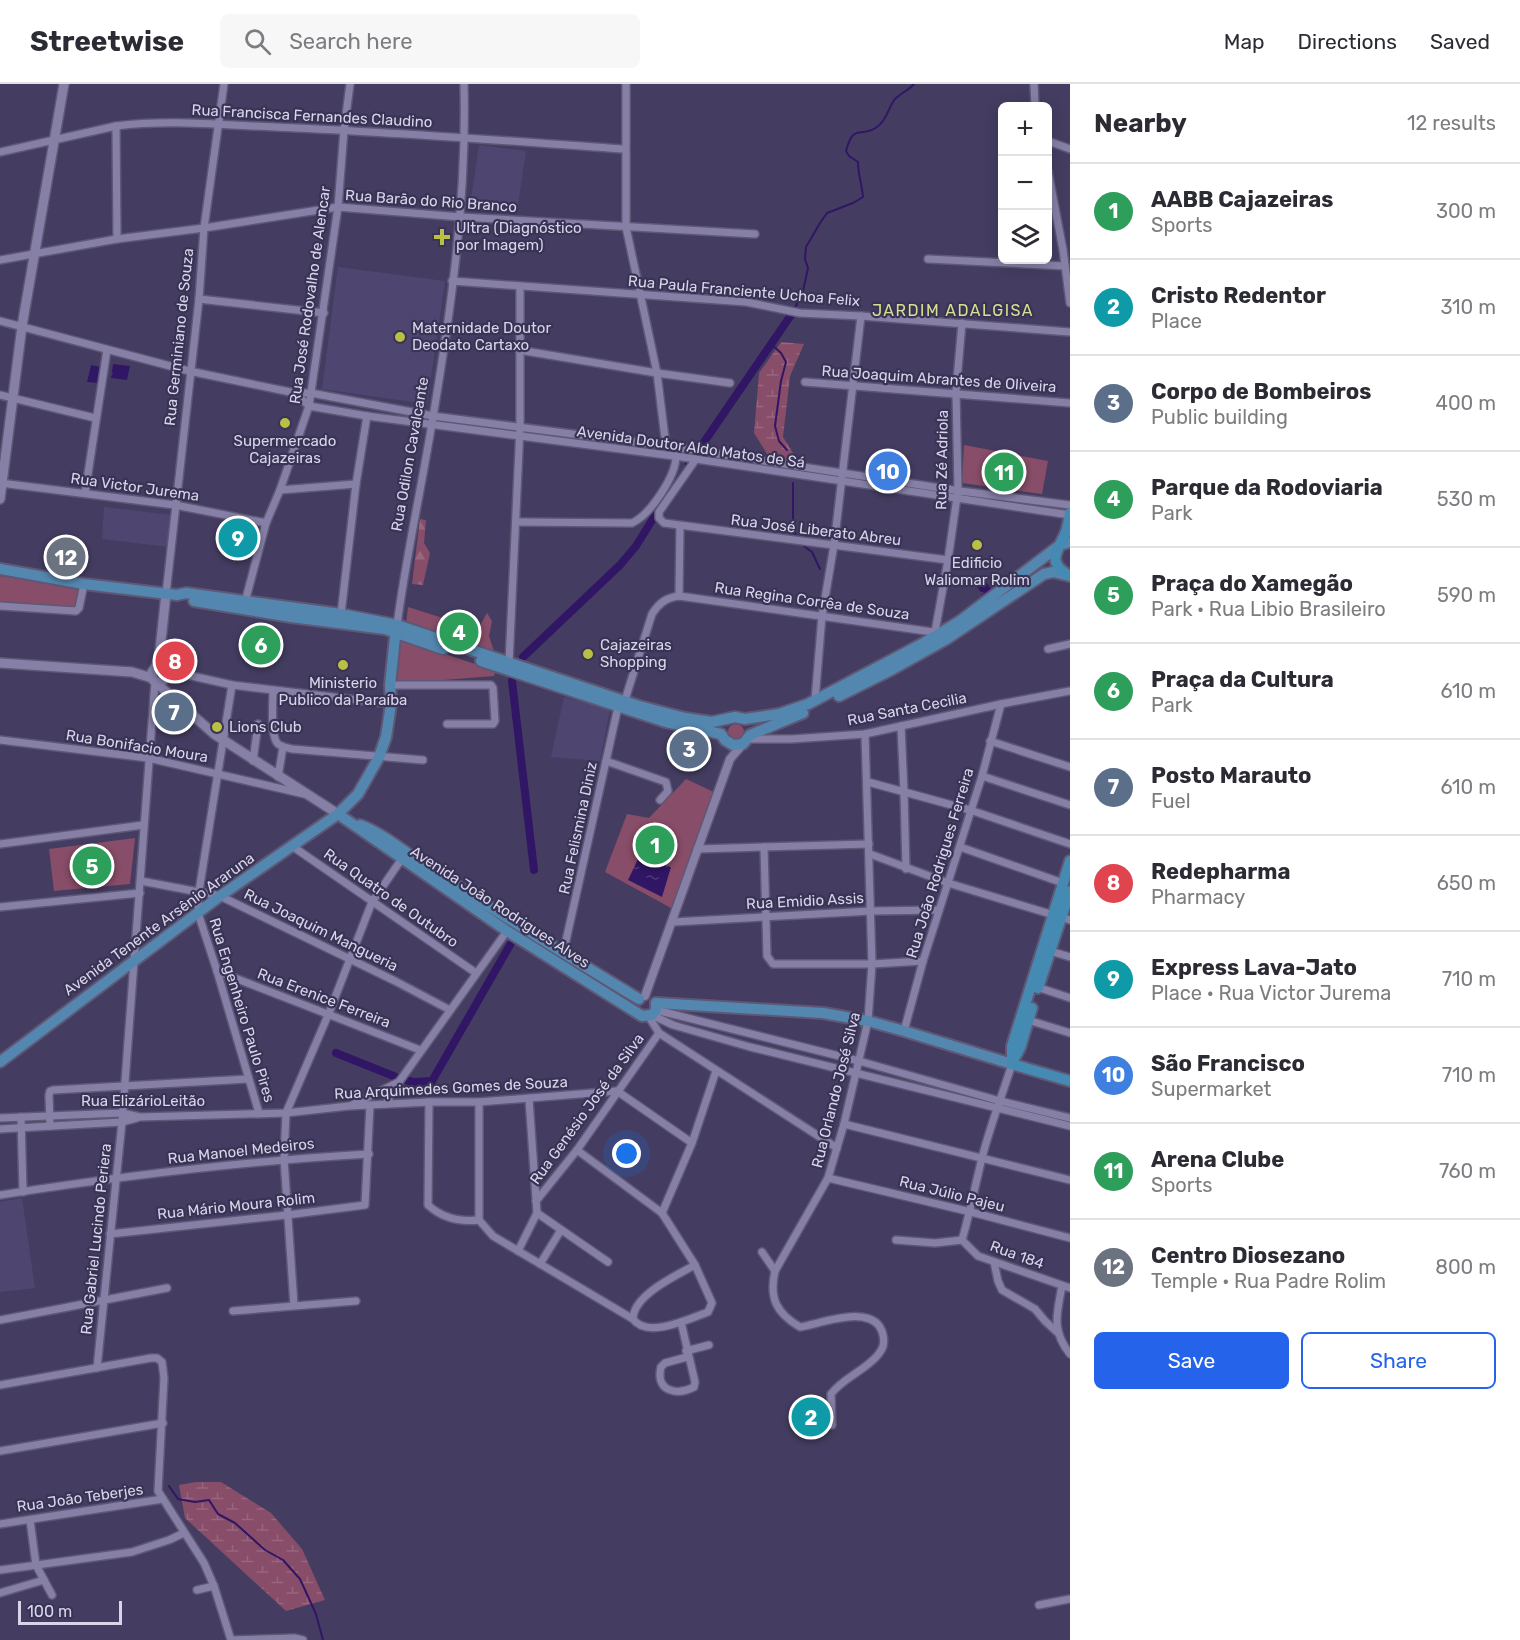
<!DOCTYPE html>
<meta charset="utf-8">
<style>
body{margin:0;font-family:Rubik,sans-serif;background:#f7f7f7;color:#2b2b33}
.controls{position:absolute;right:18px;top:18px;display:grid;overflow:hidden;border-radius:9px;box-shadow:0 3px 15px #0003}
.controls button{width:54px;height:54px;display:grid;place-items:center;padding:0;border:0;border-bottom:2px solid #e1e1e2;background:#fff;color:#2b2b33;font:30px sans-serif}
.scale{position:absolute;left:18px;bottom:15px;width:104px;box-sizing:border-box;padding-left:6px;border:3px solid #d8d5ea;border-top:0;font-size:16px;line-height:21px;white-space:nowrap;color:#d8d5ea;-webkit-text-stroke:4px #393355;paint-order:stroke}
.you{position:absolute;left:627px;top:1070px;width:21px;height:21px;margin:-15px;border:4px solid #fff;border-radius:50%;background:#1a73e8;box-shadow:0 0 0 9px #1a73e833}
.badge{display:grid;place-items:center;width:39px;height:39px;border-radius:50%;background:#2563eb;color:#fff;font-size:20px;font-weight:700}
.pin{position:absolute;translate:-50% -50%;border:3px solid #fff;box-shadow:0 2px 6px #0006}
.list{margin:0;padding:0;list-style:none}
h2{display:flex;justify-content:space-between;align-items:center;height:78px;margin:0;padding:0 24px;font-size:26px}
h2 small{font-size:20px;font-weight:400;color:#7c7c81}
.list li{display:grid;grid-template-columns:39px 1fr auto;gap:18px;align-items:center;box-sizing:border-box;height:96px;padding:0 24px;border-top:2px solid #e1e1e2}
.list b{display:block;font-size:22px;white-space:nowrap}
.list p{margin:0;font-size:20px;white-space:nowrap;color:#7c7c81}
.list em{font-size:20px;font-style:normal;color:#7c7c81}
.actions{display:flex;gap:12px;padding:18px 24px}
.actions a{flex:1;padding:14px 0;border:2px solid #2563eb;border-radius:9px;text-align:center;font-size:21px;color:#2563eb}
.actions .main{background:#2563eb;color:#fff}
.icon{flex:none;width:33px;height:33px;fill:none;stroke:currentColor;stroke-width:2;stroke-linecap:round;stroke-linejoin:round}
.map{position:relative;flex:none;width:1070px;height:1556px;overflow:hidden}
header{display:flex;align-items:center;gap:36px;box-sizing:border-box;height:84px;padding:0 30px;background:#fff;border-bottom:2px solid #e1e1e2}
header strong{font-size:28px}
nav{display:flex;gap:33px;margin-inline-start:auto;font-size:21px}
.search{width:420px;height:54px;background:#f7f7f7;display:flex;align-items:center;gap:15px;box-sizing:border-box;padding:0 21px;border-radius:9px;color:#7c7c81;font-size:22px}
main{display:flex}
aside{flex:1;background:#fff}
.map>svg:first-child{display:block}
.built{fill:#4e4670}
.green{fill:#884d68}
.forest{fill:url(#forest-firs)}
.wetland{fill:url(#wetland-marsh)}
.water{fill:url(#water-ripples)}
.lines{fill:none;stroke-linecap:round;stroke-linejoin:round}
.stream{stroke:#311665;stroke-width:2}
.canal{stroke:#311665;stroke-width:8}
.minor-casing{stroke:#5e5876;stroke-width:10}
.tertiary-casing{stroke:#5e5876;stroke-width:11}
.secondary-casing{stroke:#5e5876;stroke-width:12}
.primary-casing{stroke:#5e5876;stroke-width:14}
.trunk-casing{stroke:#5e5876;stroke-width:14}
.minor{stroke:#8680a7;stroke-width:7}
.tertiary{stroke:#8680a7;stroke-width:8}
.secondary{stroke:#8680a7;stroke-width:9}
.primary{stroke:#5487af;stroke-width:10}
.trunk{stroke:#448ab2;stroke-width:10}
.poi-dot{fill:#bac045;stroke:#393355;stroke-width:2}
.labels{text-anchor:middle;stroke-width:4.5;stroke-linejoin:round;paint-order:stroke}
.street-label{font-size:15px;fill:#d8d5ea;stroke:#393355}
.poi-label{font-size:15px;fill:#d8d5ea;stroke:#393355;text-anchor:start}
.neighbourhood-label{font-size:16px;letter-spacing:1.5px;fill:#d9df91;stroke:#393355}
</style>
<header>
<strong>Streetwise</strong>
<div class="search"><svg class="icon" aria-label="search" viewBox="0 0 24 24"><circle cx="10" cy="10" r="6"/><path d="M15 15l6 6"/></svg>Search here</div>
<nav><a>Map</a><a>Directions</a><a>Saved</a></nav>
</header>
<main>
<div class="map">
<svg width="1070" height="1556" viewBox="0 0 1070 1556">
<defs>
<pattern id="forest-firs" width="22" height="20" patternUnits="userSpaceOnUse" patternTransform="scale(1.5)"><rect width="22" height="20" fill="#884d68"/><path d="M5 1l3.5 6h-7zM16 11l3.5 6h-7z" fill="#98667e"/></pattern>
<pattern id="wetland-marsh" width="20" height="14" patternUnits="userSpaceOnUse" patternTransform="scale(1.5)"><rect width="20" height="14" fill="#884d68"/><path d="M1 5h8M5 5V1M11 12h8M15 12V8" fill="none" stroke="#98667e"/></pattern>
<pattern id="water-ripples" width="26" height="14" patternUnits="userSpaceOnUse" patternTransform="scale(1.5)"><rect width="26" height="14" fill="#311665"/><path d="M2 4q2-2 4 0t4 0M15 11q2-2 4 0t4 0" fill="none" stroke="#4e377b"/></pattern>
</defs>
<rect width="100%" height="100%" fill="#443d61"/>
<g class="built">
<path d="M479,61L526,67L517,128L470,121Z"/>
<path d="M338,183L445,197L427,320L322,305Z"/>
<path d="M104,423L172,431L169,463L102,455Z"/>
<path d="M564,613L610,625L600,677L551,673Z"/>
<path d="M22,1114L35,1204L0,1208V1118Z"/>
</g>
<g class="green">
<path d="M964,361L1048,377L1042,410L962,399Z"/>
<path d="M0,492L79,504L76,526L0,518Z"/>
<path d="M408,523L478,545L487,529L492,537L489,552L495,570L406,541Z"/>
<path d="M254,543L273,545L269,569L250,567Z"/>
<path d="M400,555L496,587L494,592L394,600Z"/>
<circle cx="736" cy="648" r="8"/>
<path d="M686,695L716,709L671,824L605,788L627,730L649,734Z"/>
<path d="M135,754L130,800L54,807L49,765Z"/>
</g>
<path class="forest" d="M420,435L426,436L424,459L430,469L423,501L412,500Z"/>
<g class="wetland">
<path d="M781,258L804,260L790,292L783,353L802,383L769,373L754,349L759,289Z"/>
<path d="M196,1398H221L271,1429L302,1465L325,1516L286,1527L185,1434L179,1401Z"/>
</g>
<g class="water">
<path d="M113,280L130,282L127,296L111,294Z"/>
<path d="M91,281L102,283L99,299L87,298Z"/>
<path d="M984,495L992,506L983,512L976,501Z"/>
<path d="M639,773L671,783L662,813L628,796Z"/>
</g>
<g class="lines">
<g class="stream">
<path d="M794,226L803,207L808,184L805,175L806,163L820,139L827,129L853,119L863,113C862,100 858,91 858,78L849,72L846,67C854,38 860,55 877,43C887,36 888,24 895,15C901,9 909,6 914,0"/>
<path d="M770,259L781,269L786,278L781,297L775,342L779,357L787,366"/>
<path d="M793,399V439L796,453"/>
<path d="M801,460L812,468L820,485"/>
<path d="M169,1402L178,1415L195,1418L209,1416L218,1430L235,1439L265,1466L283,1476L300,1495L316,1530L323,1556"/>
</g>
<g class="canal">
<path d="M689,380L791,231"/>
<path d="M523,573L620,481L636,462L661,422"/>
<path d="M512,597L534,786"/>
<path d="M336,969L396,993"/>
<path d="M401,995L414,998L432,997L510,861"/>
</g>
<g class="minor-casing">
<g id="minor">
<path d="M626,0V143L657,289L666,362"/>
<path d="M1034,0L1035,22"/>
<path d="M116,42L117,155"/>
<path d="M1048,57L1070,65"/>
<path d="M0,68L116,42C168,35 222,41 275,43C392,48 508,57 625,65"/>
<path d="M1048,87L1063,166L1070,219"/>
<path d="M928,175L1065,182"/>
<path d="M0,176L117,155L204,144L338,123L461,133L755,150"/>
<path d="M452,197L746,218L800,229L861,232L1070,248"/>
<path d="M199,215L324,229"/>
<path d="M0,237L189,287L295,309H311L433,332L666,362L960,407L1070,421"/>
<path d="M519,266L657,289L730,299"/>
<path d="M805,298L1070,319"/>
<path d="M295,309L309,322L367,332L682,373L1070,431"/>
<path d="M0,311L95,334"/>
<path d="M696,375L659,428V434L664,439L948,476"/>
<path d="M0,399L175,421L266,439"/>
<path d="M280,406L356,400"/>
<path d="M85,409L107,266"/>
<path d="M517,438L632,439C650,431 676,392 676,372"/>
<path d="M166,510L199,215L204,144L224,0"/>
<path d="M679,512L680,442"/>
<path d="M245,518L266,439L280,406L309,322L338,123L344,46L350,0"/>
<path d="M0,522L76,527L79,524L84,500"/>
<path d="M341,530L356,400L367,332"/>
<path d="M397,541C406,473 421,406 432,339C451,227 467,114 464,0"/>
<path d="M935,548L948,476L958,406L956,307L962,239"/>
<path d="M1048,565L1070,560"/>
<path d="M509,579L520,343V202"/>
<path d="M165,586L232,601L391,620"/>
<path d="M232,601L199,807L198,829L217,887L259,1029"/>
<path d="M390,601H491L493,604L495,637L493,640H447"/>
<path d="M273,606C273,618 270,653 278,660C282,663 288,664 292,665L423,676"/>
<path d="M625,616L652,530C660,518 666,514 679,512L940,549"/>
<path d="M815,616L822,532L834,461L861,232"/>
<path d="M901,642L904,708L906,785"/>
<path d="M748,655H792L865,650L1001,620L1070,607"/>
<path d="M0,656L148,674L304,710"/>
<path d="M990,657L1070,683"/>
<path d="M253,677L258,640"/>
<path d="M606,677L666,698L668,707L660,716"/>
<path d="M982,692L1070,721"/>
<path d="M278,693L283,663"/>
<path d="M868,698L970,726L1070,760"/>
<path d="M0,760L143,741"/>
<path d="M292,762L476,889"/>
<path d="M764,763L767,872L773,880H872L923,877"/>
<path d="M960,763L1063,799"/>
<path d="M697,765L869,760"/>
<path d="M870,770L948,799L1070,836"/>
<path d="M141,797L220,812L395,897L450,926"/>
<path d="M0,823L140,809"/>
<path d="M673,838L871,827L939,826"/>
<path d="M1050,867L1070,873"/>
<path d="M563,870L618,623"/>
<path d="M217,887L420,966"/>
<path d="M1037,903L1070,914"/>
<path d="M656,926L859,977L1000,1017L1070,1034"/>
<path d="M652,931L673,941L750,963L1070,1042"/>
<path d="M649,933L659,949L837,1064"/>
<path d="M1028,936L1070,949"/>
<path d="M904,947L923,877L982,692L1001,620"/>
<path d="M617,1007L692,1059"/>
<path d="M429,1018L428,1121C442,1134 460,1138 479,1136"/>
<path d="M386,1020L398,999"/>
<path d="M352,1021L399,998L507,847"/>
<path d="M21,1033L23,1108"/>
<path d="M0,1034L122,1029L140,1033L286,1029L349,1022L429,1018H479L617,1007"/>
<path d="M844,1040L1070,1096"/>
<path d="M50,1042L49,1011L50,1007L53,1006L248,995"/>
<path d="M0,1045L122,1038L137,1034"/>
<path d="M828,1094L971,1128L1070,1154"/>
<path d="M0,1111C122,1092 245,1077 369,1070"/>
<path d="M536,1117L577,1066L659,949"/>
<path d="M537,1129L608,1178"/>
<path d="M662,1129L692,1059L716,987"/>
<path d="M479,1136L493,1152L633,1235C647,1255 689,1235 708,1228L712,1219L695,1181L662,1129L577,1066"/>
<path d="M479,1136V1018"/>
<path d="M110,1150L287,1131L365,1121L370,1021"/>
<path d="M896,1156L935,1159L962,1156"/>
<path d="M962,1156C970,1129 975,1102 982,1074C990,1042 1002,1012 1012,980"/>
<path d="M962,1156L978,1172L1070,1204"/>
<path d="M518,1167L537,1129L529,1015"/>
<path d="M762,1168L775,1187"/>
<path d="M994,1178L998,1197L1002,1206L1035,1225L1045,1237L1058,1249"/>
<path d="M540,1180L561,1146"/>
<path d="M1062,1202C1057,1229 1051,1246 1070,1270"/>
<path d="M294,1221L284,1075L286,1029L329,929L372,818L401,776"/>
<path d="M233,1227L356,1217"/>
<path d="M633,1235C633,1211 677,1191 695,1181"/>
<path d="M0,1236L167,1204"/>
<path d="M681,1238L695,1298L694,1303C676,1312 655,1307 661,1283L665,1279L687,1273"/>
<path d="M686,1267L709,1261"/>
<path d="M97,1284L122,1038L155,598"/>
<path d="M0,1301L151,1274H157L162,1278L164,1294L158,1407L204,1479L214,1502L231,1556L294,1554L303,1556"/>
<path d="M832,1341L831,1310C843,1294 864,1287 877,1272C883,1265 885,1260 883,1251C876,1217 821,1240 800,1243C776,1229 769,1214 775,1187L828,1094L844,1040L868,937L872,880L865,650"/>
<path d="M0,1367L163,1339"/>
<path d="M30,1436L36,1481L52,1511"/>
<path d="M0,1440L163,1415"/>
<path d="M0,1486L132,1468L169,1456L184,1449"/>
<path d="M197,1506L214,1502"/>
<path d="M0,1509L44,1496"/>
<path d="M1039,1521L1070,1515"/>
</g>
</g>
<g class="tertiary-casing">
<path id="tertiary" d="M645,912L730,675L743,660"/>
</g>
<g class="secondary-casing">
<g id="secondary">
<path d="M0,415L22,242L64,0"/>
<path d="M0,579L132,588L152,594"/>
<path d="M155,584L159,575L166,510"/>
<path d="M157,598H161L166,594V588L160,583L155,584L152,588L153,596L214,650L338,730"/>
</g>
</g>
<g class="primary-casing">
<g id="primary">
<path d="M0,485L84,500L177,511L186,509L341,530L397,541L639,622L685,634L712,638L735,633L745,635L779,630L808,620L922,560L960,537L1060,461L1070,458"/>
<path d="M194,517L291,533L385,545L443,565"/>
<path d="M481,577L666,638L721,650L725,656L733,661L743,660L750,651L803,629"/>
<path d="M839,612L893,585L945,556L1044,490L1053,488L1070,492"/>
<path d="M338,730L507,847L642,932L652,931L656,926V919"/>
<path d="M360,741C383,749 411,773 433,787C501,830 569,873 639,915"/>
<path d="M656,919L823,929L868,937L904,947L1012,980"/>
<path d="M0,978L220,812L338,730L358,710L379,673L386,653L391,620L390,601L396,544"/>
</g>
</g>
<g class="trunk-casing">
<g id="trunk">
<path d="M1070,429C1069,435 1068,442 1066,448C1058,467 1045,478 1070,492"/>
<path d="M1038,904L1070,807"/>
<path d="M1013,977L1020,964L1032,924"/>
<path d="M1012,980V962L1070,777"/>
<path d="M1012,980L1070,997"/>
</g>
</g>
<use href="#minor" class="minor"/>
<use href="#tertiary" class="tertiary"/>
<use href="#secondary" class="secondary"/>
<use href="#primary" class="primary"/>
<use href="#trunk" class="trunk"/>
</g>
<g class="poi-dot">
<path d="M439 144h6v6h6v6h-6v6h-6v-6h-6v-6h6z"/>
<circle cx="400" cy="253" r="6"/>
<circle cx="285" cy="339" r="6"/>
<circle cx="977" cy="461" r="6"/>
<circle cx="588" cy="570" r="6"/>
<circle cx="343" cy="581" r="6"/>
<circle cx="217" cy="643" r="6"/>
</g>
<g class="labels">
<g class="street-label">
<text transform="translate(312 32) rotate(3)" y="5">Rua Francisca Fernandes Claudino</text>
<text transform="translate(431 117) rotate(4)" y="5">Rua Barāo do Rio Branco</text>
<text transform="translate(744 207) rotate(5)" y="5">Rua Paula Franciente Uchoa Felix</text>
<text transform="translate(310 211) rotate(-82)" y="5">Rua José Rodovalho de Alencar</text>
<text transform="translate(179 253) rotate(-84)" y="5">Rua Germiniano de Souza</text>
<text transform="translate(939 295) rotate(4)" y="5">Rua Joaquim Abrantes de Oliveira</text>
<text transform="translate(691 363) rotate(8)" y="5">Avenida Doutor Aldo Matos de Sá</text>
<text transform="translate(410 370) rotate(-80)" y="5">Rua Odilon Cavalcante</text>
<text transform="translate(942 376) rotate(-89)" y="5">Rua Zé Adriola</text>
<text transform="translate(135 403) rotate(8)" y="5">Rua Victor Jurema</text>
<text transform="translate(816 446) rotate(7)" y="5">Rua José Liberato Abreu</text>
<text transform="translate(812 517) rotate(8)" y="5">Rua Regina Corrêa de Souza</text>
<text transform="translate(907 625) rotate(-11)" y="5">Rua Santa Cecilia</text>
<text transform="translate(137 662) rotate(9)" y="5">Rua Bonifacio Moura</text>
<text transform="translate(578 744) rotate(-78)" y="5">Rua Felismina Diniz</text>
<text transform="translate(940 779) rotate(-73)" y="5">Rua João Rodrigues Ferreira</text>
<text transform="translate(391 814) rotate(35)" y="5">Rua Quatro de Outubro</text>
<text transform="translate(805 817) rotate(-3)" y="5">Rua Emidio Assis</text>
<text transform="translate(500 823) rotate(33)" y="5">Avenida João Rodrigues Alves</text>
<text transform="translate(159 840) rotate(-36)" y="5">Avenida Tenente Arsênio Araruna</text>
<text transform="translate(321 846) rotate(26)" y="5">Rua Joaquim Mangueria</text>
<text transform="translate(324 914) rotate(21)" y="5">Rua Erenice Ferreira</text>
<text transform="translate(242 926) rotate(73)" y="5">Rua Engenheiro Paulo Pires</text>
<text transform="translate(451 1004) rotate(-3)" y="5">Rua Arquimedes Gomes de Souza</text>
<text transform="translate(836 1006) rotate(-76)" y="5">Rua Orlando José Silva</text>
<text x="143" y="1022">Rua ElizárioLeitão</text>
<text transform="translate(587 1025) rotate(-54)" y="5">Rua Genésio José da Silva</text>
<text transform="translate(241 1067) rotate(-6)" y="5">Rua Manoel Medeiros</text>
<text transform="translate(952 1110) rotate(14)" y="5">Rua Júlio Pajeu</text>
<text transform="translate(236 1122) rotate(-6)" y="5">Rua Mário Moura Rolim</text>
<text transform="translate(96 1155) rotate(-84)" y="5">Rua Gabriel Lucindo Periera</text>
<text transform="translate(1017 1171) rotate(20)" y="5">Rua 184</text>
<text transform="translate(80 1414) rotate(-8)" y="5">Rua João Teberjes</text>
</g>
<g class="poi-label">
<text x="456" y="149">Ultra (Diagnóstico<tspan x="456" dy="17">por Imagem)</tspan></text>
<text x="412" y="249">Maternidade Doutor<tspan x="412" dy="17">Deodato Cartaxo</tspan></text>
<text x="285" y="362" text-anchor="middle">Supermercado<tspan x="285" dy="17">Cajazeiras</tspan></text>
<text x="977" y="484" text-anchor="middle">Edificio<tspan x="977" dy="17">Waliomar Rolim</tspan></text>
<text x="600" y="566">Cajazeiras<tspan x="600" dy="17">Shopping</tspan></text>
<text x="343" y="604" text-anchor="middle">Ministerio<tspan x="343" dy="17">Publico da Paraíba</tspan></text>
<text x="229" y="648">Lions Club</text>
</g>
<g class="neighbourhood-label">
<text x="953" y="232">JARDIM ADALGISA</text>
</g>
</g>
</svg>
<div class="controls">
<button>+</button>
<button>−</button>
<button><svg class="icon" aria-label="layers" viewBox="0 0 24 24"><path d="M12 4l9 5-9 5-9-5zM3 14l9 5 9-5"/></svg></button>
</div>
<div class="scale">100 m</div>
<div class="you"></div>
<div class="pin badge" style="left:655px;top:761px;background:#2e9e5b">1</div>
<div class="pin badge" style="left:811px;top:1333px;background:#0f9aa8">2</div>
<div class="pin badge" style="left:689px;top:665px;background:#5c6f8a">3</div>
<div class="pin badge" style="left:459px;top:548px;background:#2e9e5b">4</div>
<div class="pin badge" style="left:92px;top:782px;background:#2e9e5b">5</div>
<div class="pin badge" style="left:261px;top:561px;background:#2e9e5b">6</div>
<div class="pin badge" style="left:174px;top:628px;background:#5c6f8a">7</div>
<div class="pin badge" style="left:175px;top:577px;background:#e0444e">8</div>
<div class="pin badge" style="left:238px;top:454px;background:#0f9aa8">9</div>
<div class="pin badge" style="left:888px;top:387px;background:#3f7fe0">10</div>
<div class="pin badge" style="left:1004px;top:388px;background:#2e9e5b">11</div>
<div class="pin badge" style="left:66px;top:473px;background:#6b7280">12</div>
</div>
<aside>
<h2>Nearby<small>12 results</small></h2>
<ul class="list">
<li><span class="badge" style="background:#2e9e5b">1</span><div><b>AABB Cajazeiras</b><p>Sports</p></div><em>300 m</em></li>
<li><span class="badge" style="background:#0f9aa8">2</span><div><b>Cristo Redentor</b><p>Place</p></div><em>310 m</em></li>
<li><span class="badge" style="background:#5c6f8a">3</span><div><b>Corpo de Bombeiros</b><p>Public building</p></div><em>400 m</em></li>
<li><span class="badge" style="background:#2e9e5b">4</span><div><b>Parque da Rodoviaria</b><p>Park</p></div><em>530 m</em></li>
<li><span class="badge" style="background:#2e9e5b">5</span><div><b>Praça do Xamegão</b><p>Park · Rua Libio Brasileiro</p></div><em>590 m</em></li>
<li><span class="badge" style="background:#2e9e5b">6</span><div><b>Praça da Cultura</b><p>Park</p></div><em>610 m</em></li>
<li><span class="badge" style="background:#5c6f8a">7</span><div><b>Posto Marauto</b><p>Fuel</p></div><em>610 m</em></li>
<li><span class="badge" style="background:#e0444e">8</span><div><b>Redepharma</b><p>Pharmacy</p></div><em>650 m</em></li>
<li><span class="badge" style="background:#0f9aa8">9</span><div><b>Express Lava-Jato</b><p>Place · Rua Victor Jurema</p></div><em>710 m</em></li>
<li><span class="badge" style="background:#3f7fe0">10</span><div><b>São Francisco</b><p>Supermarket</p></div><em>710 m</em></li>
<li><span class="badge" style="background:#2e9e5b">11</span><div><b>Arena Clube</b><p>Sports</p></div><em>760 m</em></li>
<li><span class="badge" style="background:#6b7280">12</span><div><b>Centro Diosezano</b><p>Temple · Rua Padre Rolim</p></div><em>800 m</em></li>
</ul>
<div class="actions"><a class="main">Save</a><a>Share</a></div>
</aside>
</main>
